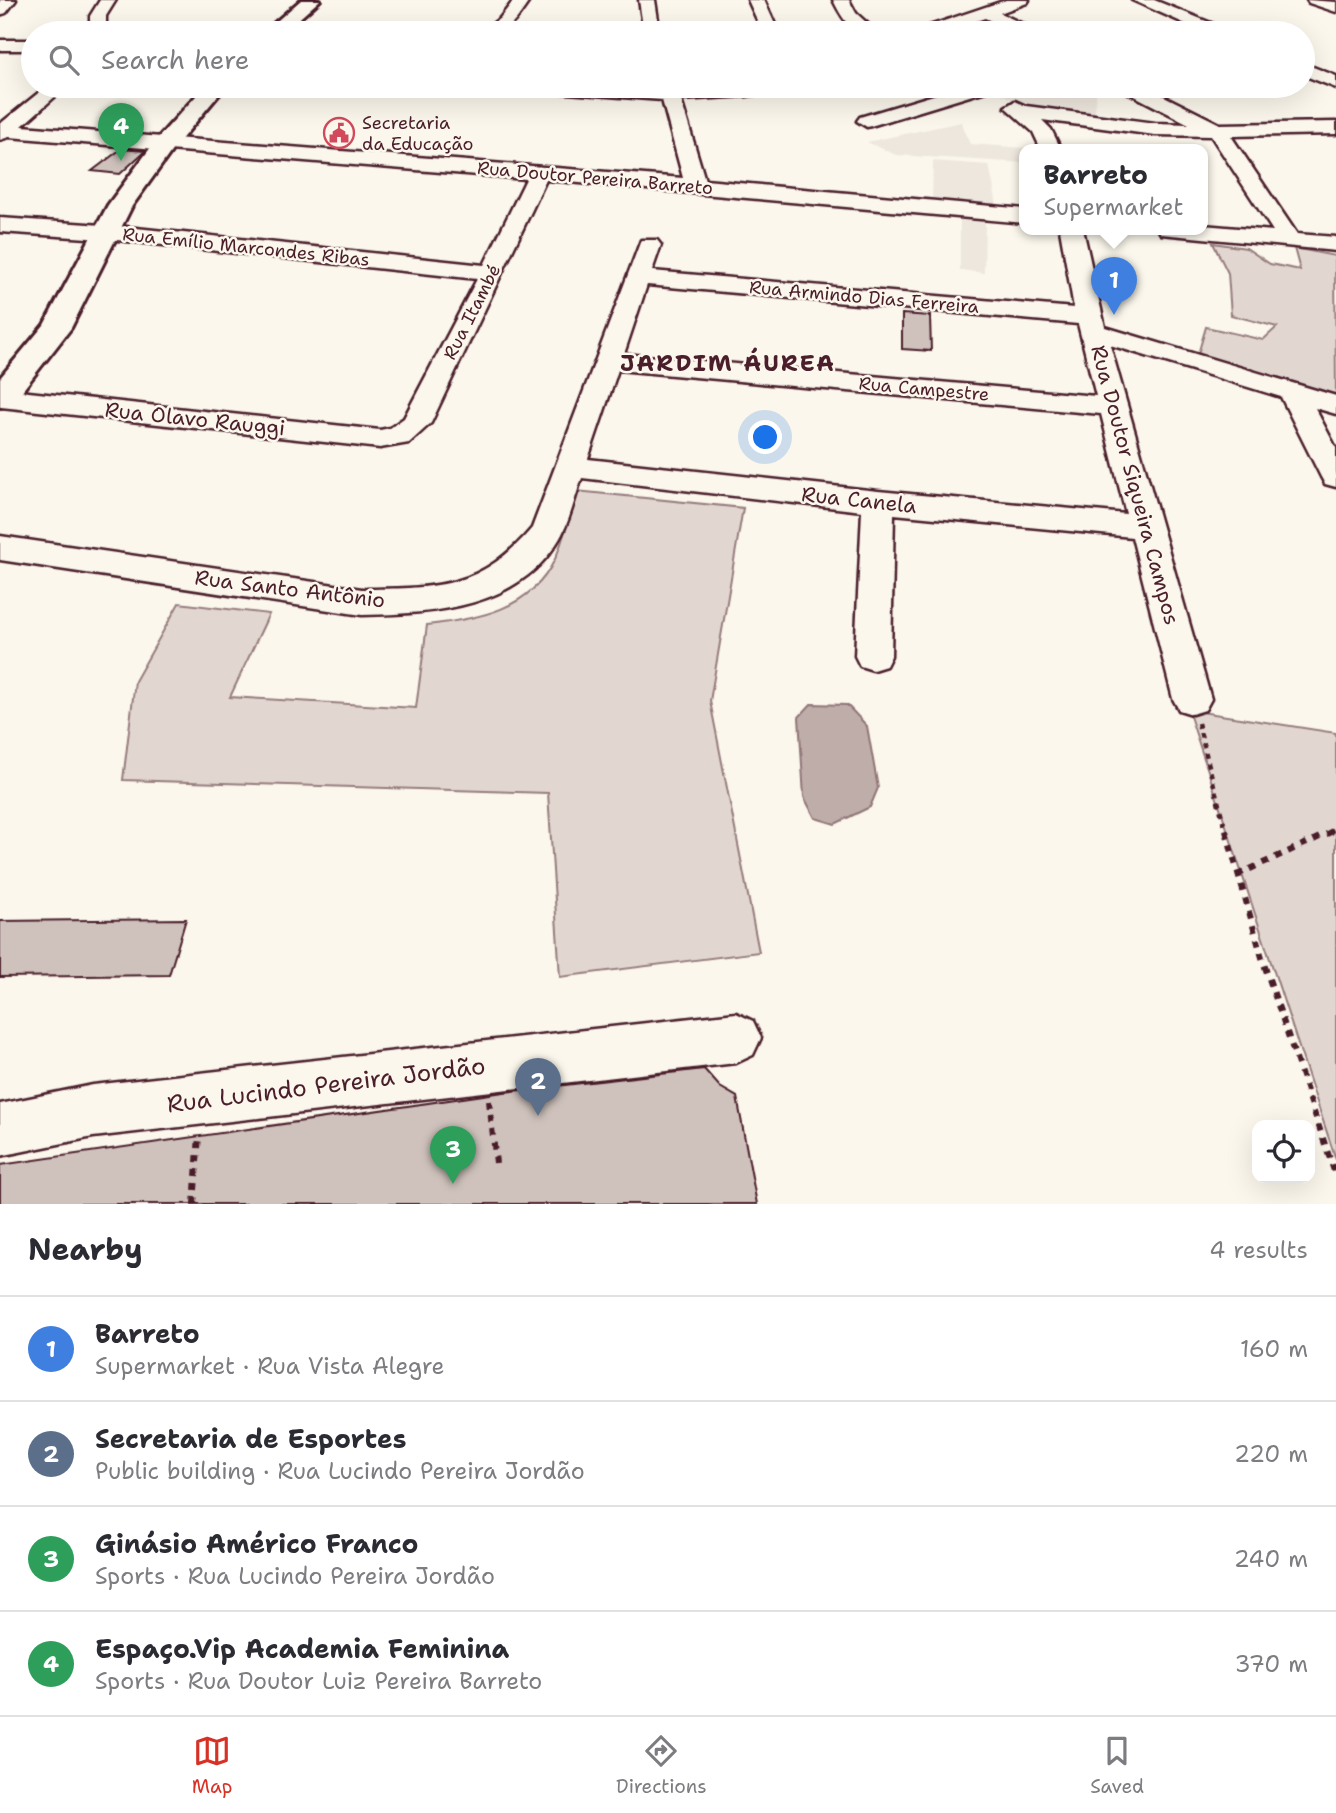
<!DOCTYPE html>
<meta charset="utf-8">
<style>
body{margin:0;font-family:"Shantell Sans",sans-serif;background:#f7f7f7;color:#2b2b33}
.controls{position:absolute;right:21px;bottom:21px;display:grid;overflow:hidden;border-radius:14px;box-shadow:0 7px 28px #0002}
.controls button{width:63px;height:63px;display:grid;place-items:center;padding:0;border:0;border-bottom:2px solid #e1e1e2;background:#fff;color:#2b2b33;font:35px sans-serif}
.you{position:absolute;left:766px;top:438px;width:24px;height:24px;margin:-18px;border:5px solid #fff;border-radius:50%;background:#1a73e8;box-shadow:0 0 0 10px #1a73e833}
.badge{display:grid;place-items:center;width:46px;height:46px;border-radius:50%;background:#d93025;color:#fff;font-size:23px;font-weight:700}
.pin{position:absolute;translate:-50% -58px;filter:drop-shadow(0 2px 4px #0008)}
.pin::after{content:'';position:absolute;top:37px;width:24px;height:21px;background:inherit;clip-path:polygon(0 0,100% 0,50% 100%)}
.popup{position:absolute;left:1019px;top:144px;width:189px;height:91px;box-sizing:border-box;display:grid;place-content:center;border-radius:14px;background:#fff;filter:drop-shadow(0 2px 5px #0005);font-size:23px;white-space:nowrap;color:#7c7c81}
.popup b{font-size:26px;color:#2b2b33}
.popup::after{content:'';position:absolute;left:50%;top:100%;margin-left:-14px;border:14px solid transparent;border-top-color:#fff}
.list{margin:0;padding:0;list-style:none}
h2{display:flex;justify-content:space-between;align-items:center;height:91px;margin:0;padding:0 28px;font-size:30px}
h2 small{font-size:23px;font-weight:400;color:#7c7c81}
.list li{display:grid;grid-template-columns:46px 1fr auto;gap:21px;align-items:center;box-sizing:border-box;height:105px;padding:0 28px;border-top:2px solid #e1e1e2}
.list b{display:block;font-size:26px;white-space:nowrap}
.list p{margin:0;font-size:23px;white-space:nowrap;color:#7c7c81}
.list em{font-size:23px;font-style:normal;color:#7c7c81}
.icon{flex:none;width:38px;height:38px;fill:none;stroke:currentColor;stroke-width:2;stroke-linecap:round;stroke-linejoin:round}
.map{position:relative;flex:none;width:1336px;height:1204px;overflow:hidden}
.search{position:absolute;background:#fff;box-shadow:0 7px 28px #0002;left:21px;right:21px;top:21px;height:77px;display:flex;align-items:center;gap:18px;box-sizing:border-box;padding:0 24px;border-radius:38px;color:#7c7c81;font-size:26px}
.sheet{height:511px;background:#fff}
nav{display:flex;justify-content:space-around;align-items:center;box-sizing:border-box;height:98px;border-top:2px solid #e1e1e2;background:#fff;font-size:19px;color:#7c7c81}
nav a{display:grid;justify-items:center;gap:4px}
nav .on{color:#d93025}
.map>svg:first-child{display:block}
.built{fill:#eee7de}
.green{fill:#e2d7d0;stroke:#967b7e;stroke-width:2}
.water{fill:#bfadaa;stroke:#907477;stroke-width:2}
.building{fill:#cfc2bc;stroke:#4a1f2b;stroke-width:2}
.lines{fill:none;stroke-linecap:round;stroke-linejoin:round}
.minor-casing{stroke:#4a1f2b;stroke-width:5}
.major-casing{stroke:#4a1f2b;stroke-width:6}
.path-far1{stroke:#4a1f2b;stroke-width:4.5;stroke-dasharray:5 5;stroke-linecap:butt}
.path{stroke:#4a1f2b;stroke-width:6;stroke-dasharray:7 7;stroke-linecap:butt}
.minor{fill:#fbf7ec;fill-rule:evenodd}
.major{fill:#fbf7ec;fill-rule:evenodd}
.labels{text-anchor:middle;stroke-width:5;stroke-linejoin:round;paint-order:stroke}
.far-poi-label{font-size:18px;fill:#4a1f2b;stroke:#fbf7ec;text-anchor:start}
.far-street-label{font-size:18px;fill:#4a1f2b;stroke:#fbf7ec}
.street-label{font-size:21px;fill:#4a1f2b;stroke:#fbf7ec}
.far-district-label{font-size:23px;font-weight:bold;letter-spacing:2px;fill:#4a1f2b;stroke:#fbf7ec}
.near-street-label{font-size:24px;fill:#4a1f2b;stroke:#fbf7ec}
</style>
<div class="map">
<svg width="1336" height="1204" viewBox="0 0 1336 1204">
<rect width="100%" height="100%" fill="#fbf7ec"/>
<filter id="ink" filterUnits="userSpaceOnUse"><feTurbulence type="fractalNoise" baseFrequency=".0143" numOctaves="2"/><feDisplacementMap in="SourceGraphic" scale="14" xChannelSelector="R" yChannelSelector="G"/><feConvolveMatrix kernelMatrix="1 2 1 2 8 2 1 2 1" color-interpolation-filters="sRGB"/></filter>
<g filter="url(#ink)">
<g class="built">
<path d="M987,86H1107H1097L1094,120L1029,109Z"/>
<path d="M961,122L970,144L1038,149H1025V163L896,155L867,142Z"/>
<path d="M933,161L989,165L998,210L932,204Z"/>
<path d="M960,220L985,222L984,273L960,270Z"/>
</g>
<g class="green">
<path d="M980,21L1011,33H943L946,32Z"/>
<path d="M1213,243L1246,248L1270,264L1300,270L1294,248L1335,256L1336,402L1198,354L1206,327L1263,340L1277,327L1231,315L1228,273Z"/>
<path d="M576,491L743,508L710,701L759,952L560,977L548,793L123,780L135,681L179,603L269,614L230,697L416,708L427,625C478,619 531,610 555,559C565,538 569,513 576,491Z"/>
<path d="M1188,710L1336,733V1160Z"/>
</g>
<path class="water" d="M811,704L847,705L867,726L878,788L870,807L835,824L815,818L804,797L799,717Z"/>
<g class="building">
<path d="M121,149L145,151L120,174L92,171Z"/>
<path d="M902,314L930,316L931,351L902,349Z"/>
<path d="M186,919L169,975L0,977V921Z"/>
<path d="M704,1069L720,1087L737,1097L757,1204H0V1165L504,1092Z"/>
</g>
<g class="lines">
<g class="minor-casing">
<g id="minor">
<path d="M0,0H16L6,13L0,15Z"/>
<path d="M100,0H116L106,16V33H90V16Z"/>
<path d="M514,0H530C514,23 511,33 481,33L500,18Z"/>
<path d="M639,0H655L660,33H644Z"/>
<path d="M748,0H764L779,33H763Z"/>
<path d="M833,0H849L856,13L878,33C851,33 845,24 833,0Z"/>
<path d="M1006,0H1029L1027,3L1000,13L1033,29L1035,33H1015L985,18L941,33H918L920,29Z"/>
<path d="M1132,0H1154L1226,29L1228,33H1206Z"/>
<path d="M1307,0L1336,2V12L1309,3Z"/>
<rect x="0" y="40" width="33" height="10"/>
<path d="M1303,63L1336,76V88L1303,75Z"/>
<path d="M47,86H67L22,126L683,178L662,100L553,92L544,86L658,88V86H676L677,89H692L785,86L783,90L747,96L681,100L705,180L1025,209V223L546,180L431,423L409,443L380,448L1,407V389L380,430L390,428L404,418L477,279L117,240L0,232V218L117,226L484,265L526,179L9,137L0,140V124Z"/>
<path d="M964,86L988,87L986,91L874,125L867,127L857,121L860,117Z"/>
<path d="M1121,86H1144L1220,124L1336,122V134L1231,136L1297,234L1336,237V251L1161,234L1158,229H1203V225L1273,231L1211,136L1155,135L1042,120L1051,129L1061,149H1041L1033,132L1005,107L1015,101L1026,106L1155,123L1189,124L1123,90Z"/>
<path d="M1060,229H1083L1105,327L1336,396V414L1315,408L1336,448V487L1325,484L1321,477L1281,397L1110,345L1211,699L1205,710L1192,714L1179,710L1173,699L1132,537L894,514L891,656L886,666L873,670L860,666L855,656L862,511L582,478C575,496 571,517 562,534C523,608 435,614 362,615L0,560V536L362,589C438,588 480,589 532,528L641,240H657L661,245L652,271L1074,308ZM647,285L1078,324L1096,396L624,354ZM618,370L1101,414L1126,514L878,491L588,459Z"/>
<path d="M736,1013L753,1021L761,1038L753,1055L736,1063L93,1137L0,1156V1104L93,1085Z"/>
</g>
</g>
<g class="major-casing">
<g id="major">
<path d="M301,0H320L283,33H263Z"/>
<path d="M205,86H226L173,149L132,206L71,328L11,405L0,407V378L44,325L108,205L157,139Z"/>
</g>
</g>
<g class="path-far1">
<path d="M1198,723L1226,832"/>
<path d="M1329,832L1336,829"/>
</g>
<g class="path">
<path d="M1226,831L1263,961L1336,1177"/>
<path d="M1237,875L1333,831"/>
<path d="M489,1101L496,1163"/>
<path d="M194,1204L199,1135"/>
</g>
<use href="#minor" class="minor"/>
<use href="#major" class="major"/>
</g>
</g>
<defs>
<g id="civic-ring" transform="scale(1.575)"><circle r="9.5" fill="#fbf7ec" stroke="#d1495b" stroke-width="1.5"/><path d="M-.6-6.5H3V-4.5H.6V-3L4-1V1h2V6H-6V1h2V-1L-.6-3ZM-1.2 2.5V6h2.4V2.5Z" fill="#d1495b"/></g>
</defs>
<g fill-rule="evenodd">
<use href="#civic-ring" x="339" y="133"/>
</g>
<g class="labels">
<g class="far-poi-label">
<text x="362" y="129">Secretaria<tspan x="362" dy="21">da Educação</tspan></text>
</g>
<g class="far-street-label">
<text transform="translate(595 178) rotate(5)" y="6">Rua Doutor Pereira Barreto</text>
<text transform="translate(246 247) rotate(6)" y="6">Rua Emílio Marcondes Ribas</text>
<text transform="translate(864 297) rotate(5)" y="6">Rua Armindo Dias Ferreira</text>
<text transform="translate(472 312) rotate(-63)" y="6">Rua Itambé</text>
<text transform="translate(924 389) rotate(5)" y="6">Rua Campestre</text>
</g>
<g class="street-label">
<text transform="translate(195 419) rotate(6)" y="7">Rua Olavo Rauggi</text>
<text transform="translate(1135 485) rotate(75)" y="7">Rua Doutor Siqueira Campos</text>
<text transform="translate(859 500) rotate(6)" y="7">Rua Canela</text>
<text transform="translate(290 589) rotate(7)" y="7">Rua Santo Antônio</text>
</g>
<g class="far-district-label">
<text x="728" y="371">JARDIM ÁUREA</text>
</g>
<g class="near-street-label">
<text transform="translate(326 1085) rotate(-7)" y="8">Rua Lucindo Pereira Jordão</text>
</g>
</g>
</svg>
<div class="controls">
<button><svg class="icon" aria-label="locate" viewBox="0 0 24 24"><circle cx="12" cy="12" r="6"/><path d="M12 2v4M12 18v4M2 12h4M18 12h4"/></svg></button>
</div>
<div class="you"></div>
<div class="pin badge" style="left:1114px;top:315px;background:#3f7fe0">1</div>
<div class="popup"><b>Barreto</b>Supermarket</div>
<div class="pin badge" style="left:538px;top:1116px;background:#5c6f8a">2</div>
<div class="pin badge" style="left:453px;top:1184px;background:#2e9e5b">3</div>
<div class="pin badge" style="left:121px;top:161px;background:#2e9e5b">4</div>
<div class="search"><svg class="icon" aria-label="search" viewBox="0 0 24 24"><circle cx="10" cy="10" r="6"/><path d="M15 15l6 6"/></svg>Search here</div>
</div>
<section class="sheet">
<h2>Nearby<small>4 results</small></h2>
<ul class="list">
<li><span class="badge" style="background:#3f7fe0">1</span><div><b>Barreto</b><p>Supermarket · Rua Vista Alegre</p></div><em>160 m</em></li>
<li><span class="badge" style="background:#5c6f8a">2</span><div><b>Secretaria de Esportes</b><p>Public building · Rua Lucindo Pereira Jordão</p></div><em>220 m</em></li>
<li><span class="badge" style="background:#2e9e5b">3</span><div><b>Ginásio Américo Franco</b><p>Sports · Rua Lucindo Pereira Jordão</p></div><em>240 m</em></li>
<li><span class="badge" style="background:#2e9e5b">4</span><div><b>Espaço.Vip Academia Feminina</b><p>Sports · Rua Doutor Luiz Pereira Barreto</p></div><em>370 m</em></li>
</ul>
</section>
<nav>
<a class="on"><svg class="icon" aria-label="map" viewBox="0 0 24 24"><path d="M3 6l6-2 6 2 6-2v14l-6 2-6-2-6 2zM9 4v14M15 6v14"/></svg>Map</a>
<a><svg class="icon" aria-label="directions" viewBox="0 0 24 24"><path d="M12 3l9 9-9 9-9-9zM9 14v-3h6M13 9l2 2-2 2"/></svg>Directions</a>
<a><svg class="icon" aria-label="saved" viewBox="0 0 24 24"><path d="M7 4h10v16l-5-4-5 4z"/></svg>Saved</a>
</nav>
